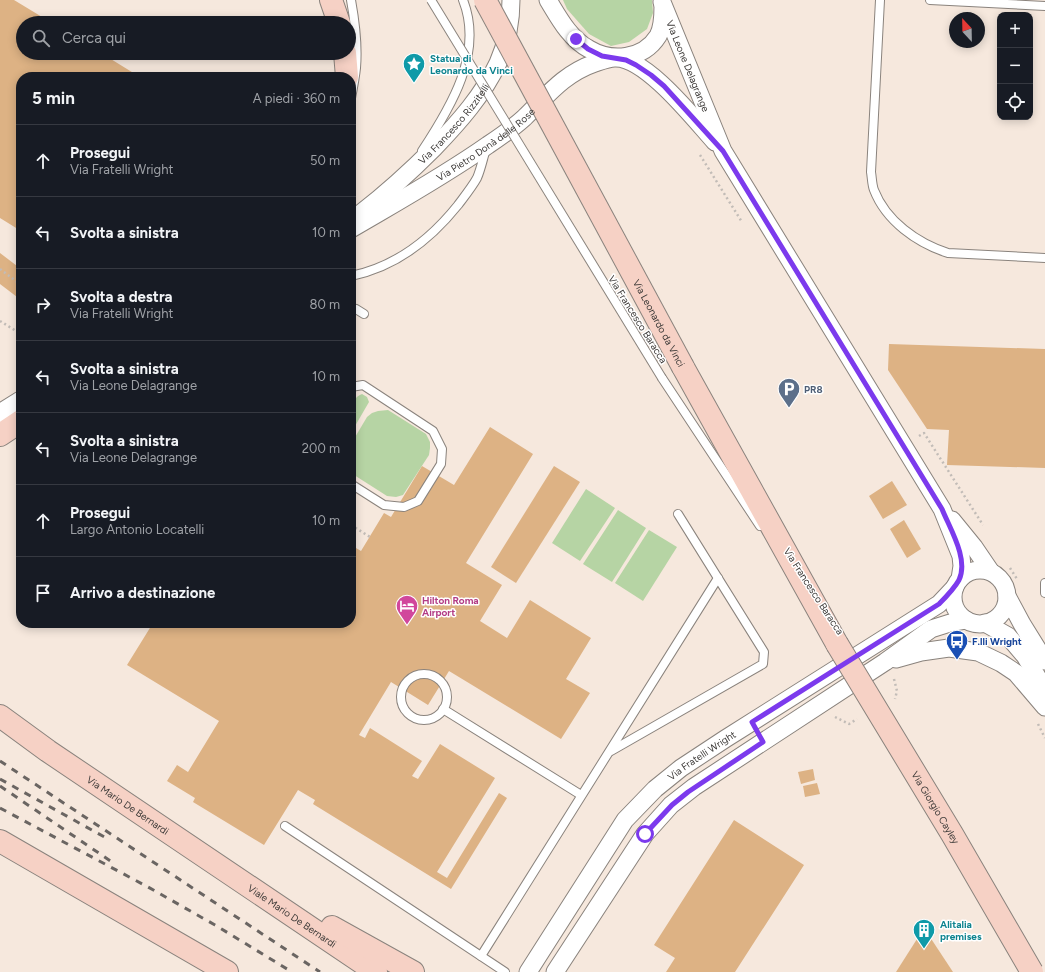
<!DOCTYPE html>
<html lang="it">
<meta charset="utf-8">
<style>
body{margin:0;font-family:Figtree,sans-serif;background:#20242c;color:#f1f3f6}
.controls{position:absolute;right:12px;top:12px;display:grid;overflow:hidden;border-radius:8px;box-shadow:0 2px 10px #0003}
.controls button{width:36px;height:36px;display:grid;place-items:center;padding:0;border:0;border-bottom:1px solid #363941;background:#171b24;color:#f1f3f6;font:20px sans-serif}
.compass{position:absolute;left:949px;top:12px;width:36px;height:36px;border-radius:50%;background:#171b24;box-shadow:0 2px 10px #0003;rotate:338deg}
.stop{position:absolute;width:12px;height:12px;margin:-9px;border:3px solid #7c3aed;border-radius:50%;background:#fff}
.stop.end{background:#7c3aed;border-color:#fff;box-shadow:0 1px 4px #0008}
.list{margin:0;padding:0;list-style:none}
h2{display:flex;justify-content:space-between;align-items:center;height:52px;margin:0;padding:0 16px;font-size:17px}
h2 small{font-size:13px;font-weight:400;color:#9ea1a6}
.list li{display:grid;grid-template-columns:26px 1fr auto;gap:12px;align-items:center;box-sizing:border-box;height:72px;padding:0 16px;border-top:1px solid #363941}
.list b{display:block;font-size:15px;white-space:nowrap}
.list p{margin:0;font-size:13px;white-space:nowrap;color:#9ea1a6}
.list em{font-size:13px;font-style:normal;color:#9ea1a6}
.icon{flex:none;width:22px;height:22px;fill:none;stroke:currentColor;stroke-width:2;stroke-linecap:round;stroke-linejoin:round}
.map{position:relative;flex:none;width:1045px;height:972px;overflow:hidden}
.search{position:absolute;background:#171b24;box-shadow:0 2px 10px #0003;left:16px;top:16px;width:340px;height:44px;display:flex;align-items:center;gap:10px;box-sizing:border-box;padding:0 14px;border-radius:22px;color:#9ea1a6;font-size:15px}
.panel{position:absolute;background:#171b24;box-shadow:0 2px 10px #0003;left:16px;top:72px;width:340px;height:556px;border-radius:16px}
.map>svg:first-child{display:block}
.built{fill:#f6e8dd;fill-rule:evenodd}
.green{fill:#b6d4a4}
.building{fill:#ddb284}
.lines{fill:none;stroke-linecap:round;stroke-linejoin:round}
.service-casing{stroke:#8a837d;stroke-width:10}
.minor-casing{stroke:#8a837d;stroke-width:19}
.tertiary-casing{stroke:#8a837d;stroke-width:23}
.secondary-casing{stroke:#8a837d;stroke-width:24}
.path{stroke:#c2bcb7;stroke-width:2.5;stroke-dasharray:2 3;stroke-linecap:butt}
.service{stroke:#fff;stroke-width:8}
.minor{stroke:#fff;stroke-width:17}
.tertiary{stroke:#fff;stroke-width:21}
.secondary{stroke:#f6d1c5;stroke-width:22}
.rail{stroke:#6a6562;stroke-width:3;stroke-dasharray:7 7;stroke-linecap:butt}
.service-bridge-casing{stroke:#8a837d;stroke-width:10;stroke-linecap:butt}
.secondary-bridge-casing{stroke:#8a837d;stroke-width:24;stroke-linecap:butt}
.service-bridge{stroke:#fff;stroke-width:8}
.secondary-bridge{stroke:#f6d1c5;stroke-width:22}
.route{stroke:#7c3aed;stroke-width:5}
.labels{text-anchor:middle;stroke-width:3;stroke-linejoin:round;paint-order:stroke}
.culture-label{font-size:10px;font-weight:bold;fill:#0d838f;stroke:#fff;text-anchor:start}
.street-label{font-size:10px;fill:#3d3a38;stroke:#fff}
.service-label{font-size:10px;font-weight:bold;fill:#4e5e75;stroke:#fff;text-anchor:start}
.hotel-label{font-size:10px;font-weight:bold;fill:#b23c85;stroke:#fff;text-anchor:start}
.transit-label{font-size:10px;font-weight:bold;fill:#164399;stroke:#fff;text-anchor:start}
</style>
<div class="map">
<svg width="1045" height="972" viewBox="0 0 1045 972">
<rect width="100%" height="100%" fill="#fcf4ee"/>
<path class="built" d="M0,0H1045V972H0ZM1000,15H1030V117H1000ZM955,18H979V42H955ZM23,23H349V53H23ZM21,77H351V623H21Z"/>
<g class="green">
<path d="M563,0H652L653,13L647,29L629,42L611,46L589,34L567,9Z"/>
<path d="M362,394L367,397L369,402L351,433C351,420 347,400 362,394Z"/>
<path d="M388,410L426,434L430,442V448L429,455L403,495L396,497L387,496L351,473V444L367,417L372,413L378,411Z"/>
<path d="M586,489L615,508L580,561L552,543Z"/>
<path d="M618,510L646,528L612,582L583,564Z"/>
<path d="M649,530L677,547L643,601L615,583Z"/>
</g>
<g class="building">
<path d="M0,0H14L52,23H23V53H101L140,77H21V231L0,218Z"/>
<path d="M0,253L21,269V300L0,284Z"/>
<path d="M889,344L1045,349V468L947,465L949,430L927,429L888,370Z"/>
<path d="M490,427L533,454L466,563L502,585L480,621L507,638L530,600L591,638L566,679L590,693L561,739L449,671L428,705L391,682L359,735L365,738L370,728L422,761L412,776L418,779L440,744L495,778L437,872L447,878L499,793L507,798L451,889L313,804L315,800L298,790L264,845L193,802L195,798L167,781L177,765L188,772L219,721L127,665L153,623H351V545L361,551L384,513L391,517L422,466L454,485Z"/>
<path d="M554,466L580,482L516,583L491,567Z"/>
<path d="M892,481L907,505L883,519L869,496Z"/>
<path d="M904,520L921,549L907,558L890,529Z"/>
<path d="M813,769L815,780L801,784L798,772Z"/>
<path d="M817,783L820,794L805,797L803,786Z"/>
<path d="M734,820L804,865L735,972H666L675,958L654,945Z"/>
<path d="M924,928L953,972H896Z"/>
</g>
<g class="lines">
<g class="service-casing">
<g id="service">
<path d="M351,0C355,22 358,45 356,68C355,78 353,88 351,98"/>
<path d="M880,0L871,172C872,178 872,185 874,190C886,221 917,243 948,253L1045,258"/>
<path d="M930,0L1045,6"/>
<path d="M422,151C451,107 484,53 463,0"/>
<path d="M351,276C395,267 430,240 458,205C464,197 472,187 477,178C481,169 483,158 486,149"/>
<path d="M351,308L356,309L364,314"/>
<path d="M662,378L760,526"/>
<path d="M351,387L363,385L433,431L442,449L441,464L418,501L404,507L384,505L351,484"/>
<path d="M1045,583V593"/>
<circle cx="424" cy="697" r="23"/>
<path d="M443,709L581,795"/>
<path d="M611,751L763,664L764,652L678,514"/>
<path d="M285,826L505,972"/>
<path d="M481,956L718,578"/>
</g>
</g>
<g class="minor-casing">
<g id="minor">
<path d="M548,0C559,18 570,39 589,49C611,62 643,60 658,36C663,27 663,16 663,6"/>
<path id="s1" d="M662,2L723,151L942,509L961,556L962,566L960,579"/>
<path id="s2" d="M361,213C387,193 411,171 434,148C459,122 483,95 498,63C507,43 511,21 511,0"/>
<path id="s3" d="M351,229C397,202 444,176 488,145C500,137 513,128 524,118C547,96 563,74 595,63C601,61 609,58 615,58C646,57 695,120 715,142"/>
<path d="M952,520L974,547L991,572"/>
<circle cx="980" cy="597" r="27"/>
<path d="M1007,596L1022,624L1045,661"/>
<path d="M985,623L1008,636L1025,656L1045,690"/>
<path d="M896,659L921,652L949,648L978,652L1001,663L1016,673L1045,707"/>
<path id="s4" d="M528,972L625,820L655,789L681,768L725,739L939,604L955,587"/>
<path d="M555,972L645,834L671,805L694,787L885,662L931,629L950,623L966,620"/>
</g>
</g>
<g class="tertiary-casing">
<path id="tertiary" d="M0,415L21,402"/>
</g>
<g class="secondary-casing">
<g id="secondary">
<path d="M331,0L339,23"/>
<path d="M345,53L347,77"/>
<path d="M683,367L837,644"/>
<path d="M0,435L21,421"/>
<path id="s5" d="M0,716L48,751L376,972"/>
<path d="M0,841L227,972"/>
<path d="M332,927L413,972"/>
</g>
</g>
<g class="path">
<path d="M700,155L742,222"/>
<path d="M0,269L21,285"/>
<path d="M0,321L21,334"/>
<path d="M919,436L924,433L983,525"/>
<path d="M351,525L370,537"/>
<path d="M1010,568L1017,579"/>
<path d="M894,679L897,691L895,699"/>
<path d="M835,717L849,724L857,719"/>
<path d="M1038,724L1045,738"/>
</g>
<use href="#service" class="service"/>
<use href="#minor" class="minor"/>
<use href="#tertiary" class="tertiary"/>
<use href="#secondary" class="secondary"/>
<g class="rail">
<path d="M0,761L320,972"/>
<path d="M0,779L108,839"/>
<path d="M0,786L112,862"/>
<path d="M0,808L148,887L215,925L292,972"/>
</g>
<g class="service-bridge-casing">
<path id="service-bridge" d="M431,0L662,378"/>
</g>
<g class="secondary-bridge-casing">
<g id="secondary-bridge">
<path id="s6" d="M485,0L683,367"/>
<path id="s7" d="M837,644L952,834L1032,972"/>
</g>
</g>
<use href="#service-bridge" class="service-bridge"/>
<use href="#secondary-bridge" class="secondary-bridge"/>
</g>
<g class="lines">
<path class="route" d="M576,39L588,49L602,56L626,60L636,65L651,75L664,86L723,151L942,509C950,529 969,559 959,580C954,589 946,597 939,604L752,722L763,742L688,792L672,805L645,834"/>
</g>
<defs>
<g id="sight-pin" transform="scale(1.15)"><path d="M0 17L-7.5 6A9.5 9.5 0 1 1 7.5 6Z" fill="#0f9aa8" stroke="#fff"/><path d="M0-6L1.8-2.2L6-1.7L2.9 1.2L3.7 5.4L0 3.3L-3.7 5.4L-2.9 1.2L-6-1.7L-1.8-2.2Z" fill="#fff"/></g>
<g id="parking-pin" transform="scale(1.15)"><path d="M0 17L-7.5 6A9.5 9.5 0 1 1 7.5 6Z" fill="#5c6f8a" stroke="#fff"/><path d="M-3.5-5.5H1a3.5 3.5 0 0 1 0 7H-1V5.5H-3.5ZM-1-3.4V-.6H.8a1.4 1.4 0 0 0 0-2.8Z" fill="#fff"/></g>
<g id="hotel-pin" transform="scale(1.15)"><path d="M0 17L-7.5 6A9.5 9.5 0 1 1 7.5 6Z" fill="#d1479c" stroke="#fff"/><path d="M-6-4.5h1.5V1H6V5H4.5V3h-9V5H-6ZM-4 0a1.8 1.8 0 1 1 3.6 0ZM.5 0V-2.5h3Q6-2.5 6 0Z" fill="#fff"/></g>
<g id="bus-pin" transform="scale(1.15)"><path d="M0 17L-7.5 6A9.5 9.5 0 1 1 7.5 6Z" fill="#1a4fb4" stroke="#fff"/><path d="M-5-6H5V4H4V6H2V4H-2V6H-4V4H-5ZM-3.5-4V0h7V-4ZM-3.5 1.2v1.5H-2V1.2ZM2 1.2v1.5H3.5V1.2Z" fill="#fff"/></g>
<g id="building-pin" transform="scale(1.15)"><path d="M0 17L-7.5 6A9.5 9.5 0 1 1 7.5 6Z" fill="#0f9aa8" stroke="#fff"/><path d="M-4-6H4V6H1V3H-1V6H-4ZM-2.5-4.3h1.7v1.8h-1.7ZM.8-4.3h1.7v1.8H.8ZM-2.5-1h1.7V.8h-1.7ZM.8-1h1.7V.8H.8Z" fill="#fff"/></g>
</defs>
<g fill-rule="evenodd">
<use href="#sight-pin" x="414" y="64"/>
<use href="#parking-pin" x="789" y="389"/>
<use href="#hotel-pin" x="407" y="606"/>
<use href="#bus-pin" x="957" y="641"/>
<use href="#building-pin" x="924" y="930"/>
</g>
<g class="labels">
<g class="culture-label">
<text x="430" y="62">Statua di<tspan x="430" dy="12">Leonardo da Vinci</tspan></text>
<text x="940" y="928">Alitalia<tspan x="940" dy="12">premises</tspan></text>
</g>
<g class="street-label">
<text dy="4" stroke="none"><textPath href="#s1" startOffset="69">Via Leone Delagrange</textPath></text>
<text dy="4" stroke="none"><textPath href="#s2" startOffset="129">Via Francesco Rizzitelli</textPath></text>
<text dy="4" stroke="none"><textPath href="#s3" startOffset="159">Via Pietro Donà delle Rose</textPath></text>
<text transform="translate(638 319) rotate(58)" y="4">Via Francesco Baracca</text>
<text dy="4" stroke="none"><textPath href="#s6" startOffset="367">Via Leonardo da Vinci</textPath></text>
<text transform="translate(814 591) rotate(57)" y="4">Via Francesco Baracca</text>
<text dy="4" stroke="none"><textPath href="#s4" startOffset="281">Via Fratelli Wright</textPath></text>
<text dy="4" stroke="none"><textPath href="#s5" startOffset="156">Via Mario De Bernardi</textPath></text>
<text dy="4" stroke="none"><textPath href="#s7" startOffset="191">Via Giorgio Cayley</textPath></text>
<text dy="4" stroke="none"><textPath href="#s5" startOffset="354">Viale Mario De Bernardi</textPath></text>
</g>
<g class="service-label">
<text x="804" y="393">PR8</text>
</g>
<g class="hotel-label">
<text x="422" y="604">Hilton Roma<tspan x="422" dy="12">Airport</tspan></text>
</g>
<g class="transit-label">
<text x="972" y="645">F.lli Wright</text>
</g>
</g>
</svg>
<div class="controls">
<button>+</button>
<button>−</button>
<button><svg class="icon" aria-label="locate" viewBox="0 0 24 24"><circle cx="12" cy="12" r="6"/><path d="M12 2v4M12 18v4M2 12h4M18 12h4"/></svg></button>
</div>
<svg class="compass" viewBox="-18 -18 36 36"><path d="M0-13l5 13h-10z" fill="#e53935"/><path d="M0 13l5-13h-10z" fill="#9ea1a6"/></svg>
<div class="stop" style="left:645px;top:834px"></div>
<div class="stop end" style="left:576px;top:39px"></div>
<div class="search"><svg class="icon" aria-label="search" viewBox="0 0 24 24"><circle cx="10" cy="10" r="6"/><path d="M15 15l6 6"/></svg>Cerca qui</div>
<section class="panel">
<h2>5 min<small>A piedi · 360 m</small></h2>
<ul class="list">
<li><svg class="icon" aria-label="ahead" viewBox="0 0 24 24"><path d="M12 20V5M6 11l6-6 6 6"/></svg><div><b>Prosegui</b><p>Via Fratelli Wright</p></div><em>50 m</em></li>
<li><svg class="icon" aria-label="left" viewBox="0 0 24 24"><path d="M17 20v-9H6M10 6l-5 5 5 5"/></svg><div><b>Svolta a sinistra</b></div><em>10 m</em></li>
<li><svg class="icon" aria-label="right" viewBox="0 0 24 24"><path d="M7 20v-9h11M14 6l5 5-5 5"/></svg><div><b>Svolta a destra</b><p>Via Fratelli Wright</p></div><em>80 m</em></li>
<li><svg class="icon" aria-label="left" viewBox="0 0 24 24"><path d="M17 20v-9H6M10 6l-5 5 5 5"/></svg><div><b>Svolta a sinistra</b><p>Via Leone Delagrange</p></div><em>10 m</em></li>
<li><svg class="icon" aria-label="left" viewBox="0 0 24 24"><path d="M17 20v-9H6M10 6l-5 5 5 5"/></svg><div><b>Svolta a sinistra</b><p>Via Leone Delagrange</p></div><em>200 m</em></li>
<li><svg class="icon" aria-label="ahead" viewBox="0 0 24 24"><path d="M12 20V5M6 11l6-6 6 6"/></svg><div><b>Prosegui</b><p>Largo Antonio Locatelli</p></div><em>10 m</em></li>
<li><svg class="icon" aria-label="arrive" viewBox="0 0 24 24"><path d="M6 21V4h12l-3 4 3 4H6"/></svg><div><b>Arrivo a destinazione</b></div></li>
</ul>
</section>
</div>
